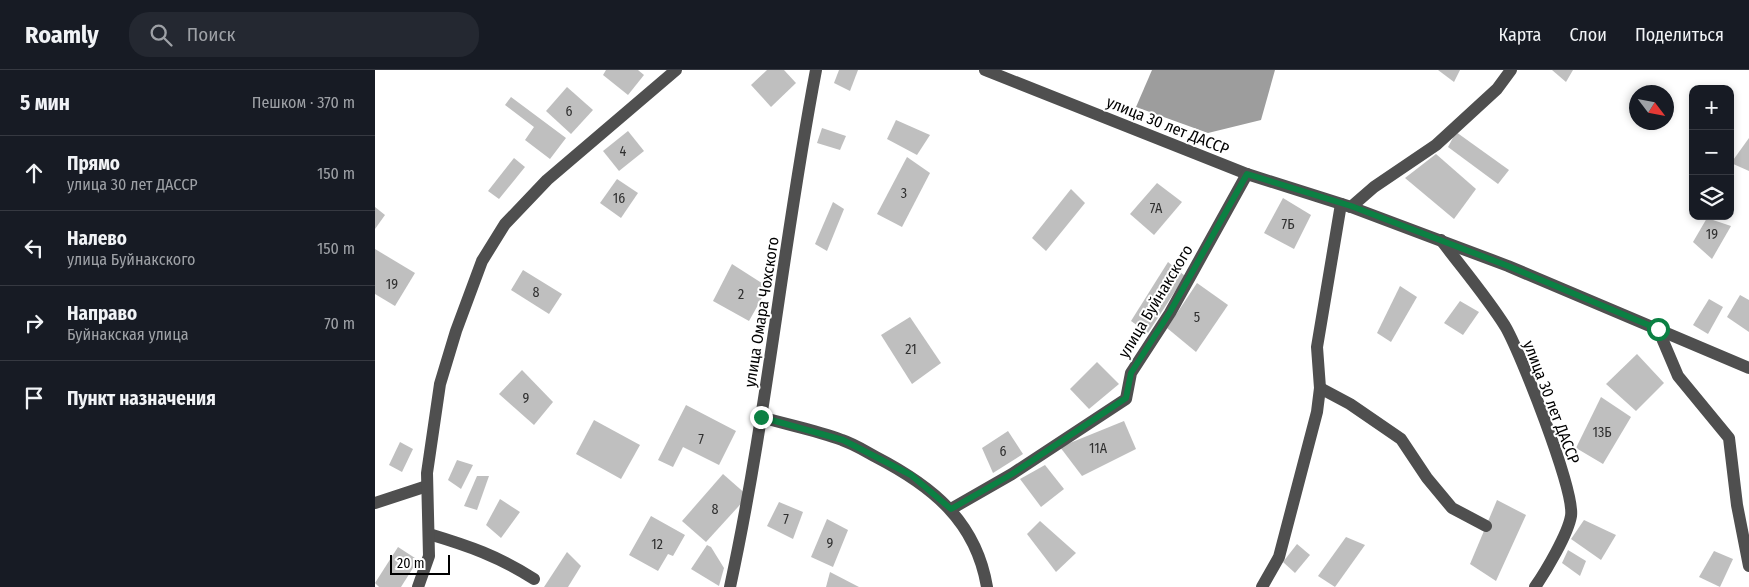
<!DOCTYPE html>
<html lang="ru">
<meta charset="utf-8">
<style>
body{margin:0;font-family:"Fira Sans Condensed",sans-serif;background:#242831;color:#f1f3f6}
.controls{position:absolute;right:15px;top:15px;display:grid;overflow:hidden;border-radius:10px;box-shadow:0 2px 8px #0003}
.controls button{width:45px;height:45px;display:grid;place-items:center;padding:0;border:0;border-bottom:1px solid #363941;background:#171b24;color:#f1f3f6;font:25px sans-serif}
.compass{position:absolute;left:1254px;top:15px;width:45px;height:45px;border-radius:50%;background:#171b24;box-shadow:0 2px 8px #0003;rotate:122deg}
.scale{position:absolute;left:15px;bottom:12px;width:60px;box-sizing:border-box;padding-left:5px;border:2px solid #000;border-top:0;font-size:14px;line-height:18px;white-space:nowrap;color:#000;-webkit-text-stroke:4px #fff;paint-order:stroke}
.stop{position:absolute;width:15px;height:15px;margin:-11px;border:4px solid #0b8043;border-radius:50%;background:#fff}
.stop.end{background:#0b8043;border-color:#fff;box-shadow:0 1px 5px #0008}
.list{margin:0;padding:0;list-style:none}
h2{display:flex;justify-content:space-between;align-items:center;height:65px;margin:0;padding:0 20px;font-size:21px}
h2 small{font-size:16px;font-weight:400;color:#9ea1a6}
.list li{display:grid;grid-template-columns:32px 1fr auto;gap:15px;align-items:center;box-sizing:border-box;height:75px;padding:0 20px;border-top:1px solid #363941}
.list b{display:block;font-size:19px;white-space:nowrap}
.list p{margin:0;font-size:16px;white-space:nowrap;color:#9ea1a6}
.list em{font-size:16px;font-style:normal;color:#9ea1a6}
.icon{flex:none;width:28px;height:28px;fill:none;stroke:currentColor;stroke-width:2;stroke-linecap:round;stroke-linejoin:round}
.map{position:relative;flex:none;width:1374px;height:517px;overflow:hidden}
header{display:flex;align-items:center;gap:30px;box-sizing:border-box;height:70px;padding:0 25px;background:#171b24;border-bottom:1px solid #363941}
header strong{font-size:24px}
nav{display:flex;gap:28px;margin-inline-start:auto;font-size:18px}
.search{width:350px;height:45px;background:#242831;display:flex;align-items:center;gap:12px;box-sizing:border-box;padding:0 18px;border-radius:20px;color:#9ea1a6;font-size:19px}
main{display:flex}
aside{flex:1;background:#171b24}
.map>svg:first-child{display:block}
.water{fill:#9d9d9d}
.building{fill:#bfbfbf}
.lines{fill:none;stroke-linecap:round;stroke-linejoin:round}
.minor{stroke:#4f4f4f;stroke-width:12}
.route{stroke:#0b8043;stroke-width:6}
.labels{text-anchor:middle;stroke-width:4;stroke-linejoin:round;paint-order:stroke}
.number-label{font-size:14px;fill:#303030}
.street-label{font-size:16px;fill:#000;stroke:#fff}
</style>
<header>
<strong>Roamly</strong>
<div class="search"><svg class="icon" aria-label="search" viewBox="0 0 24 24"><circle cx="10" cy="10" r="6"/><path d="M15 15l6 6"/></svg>Поиск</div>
<nav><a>Карта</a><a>Слои</a><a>Поделиться</a></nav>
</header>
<main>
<aside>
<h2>5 мин<small>Пешком · 370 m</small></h2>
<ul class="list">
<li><svg class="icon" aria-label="ahead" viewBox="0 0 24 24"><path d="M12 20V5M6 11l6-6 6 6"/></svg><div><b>Прямо</b><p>улица 30 лет ДАССР</p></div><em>150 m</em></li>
<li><svg class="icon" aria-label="left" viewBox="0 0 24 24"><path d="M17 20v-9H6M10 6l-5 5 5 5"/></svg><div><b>Налево</b><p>улица Буйнакского</p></div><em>150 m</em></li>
<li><svg class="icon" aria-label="right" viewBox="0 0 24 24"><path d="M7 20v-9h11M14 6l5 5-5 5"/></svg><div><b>Направо</b><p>Буйнакская улица</p></div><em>70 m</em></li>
<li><svg class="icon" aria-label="arrive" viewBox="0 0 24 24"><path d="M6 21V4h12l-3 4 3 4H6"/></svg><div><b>Пункт назначения</b></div></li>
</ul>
</aside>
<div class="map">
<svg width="1374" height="517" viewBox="0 0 1374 517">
<rect width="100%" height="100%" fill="#fff"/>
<path class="water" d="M777,0H900L886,50L833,63L761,37Z"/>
<g class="building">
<path d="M231,0H263L269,5L253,25L228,5Z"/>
<path d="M392,0H409L421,13L396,37L376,15Z"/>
<path d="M464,0H483L475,21L459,13Z"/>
<path d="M1063,0H1085L1079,12Z"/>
<path d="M1177,0H1198L1191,12Z"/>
<path d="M192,17L218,40L196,64L171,41Z"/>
<path d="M136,27L191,68L175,89L150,70L159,57L130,35Z"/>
<path d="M521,50L555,65L542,85L512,69Z"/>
<path d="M447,58L471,66L465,80L442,73Z"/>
<path d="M253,61L269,81L244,101L228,81Z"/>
<path d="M1081,62L1134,100L1123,114L1073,77Z"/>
<path d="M1374,68V101L1356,93Z"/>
<path d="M1061,84L1101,119L1079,149L1030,108Z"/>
<path d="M532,87L555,103L527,157L502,144Z"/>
<path d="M139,88L150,97L124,129L113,121Z"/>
<path d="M242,109L263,123L246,148L225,133Z"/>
<path d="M782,113L807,132L779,165L755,144Z"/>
<path d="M696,119L710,133L671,181L657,168Z"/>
<path d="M908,128L936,145L919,179L889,163Z"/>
<path d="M458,132L469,139L452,181L440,174Z"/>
<path d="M0,137L10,145L0,159Z"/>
<path d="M1332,148L1356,156L1337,189L1318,172Z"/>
<path d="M0,179L40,203L20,236L0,224Z"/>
<path d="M793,192L810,206L773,263L756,251Z"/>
<path d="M357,194L393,217L374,251L338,231Z"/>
<path d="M148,200L187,224L174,244L136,220Z"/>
<path d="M822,213L853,235L821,282L792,258Z"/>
<path d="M1025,216L1042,227L1016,272L1002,263Z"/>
<path d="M1365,225L1374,230V262L1352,247Z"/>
<path d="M1334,229L1348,237L1333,264L1318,255Z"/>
<path d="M1085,231L1104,242L1088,265L1069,253Z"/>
<path d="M535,247L566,293L537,314L506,265Z"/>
<path d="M1262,284L1289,313L1261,341L1231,314Z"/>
<path d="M722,292L744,314L714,339L695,319Z"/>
<path d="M147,300L178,332L159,355L124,324Z"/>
<path d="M1226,327L1256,347L1228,394L1201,378Z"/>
<path d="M311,335L361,361L344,395L308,377L298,397L283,390Z"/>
<path d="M219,350L265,375L246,409L201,384Z"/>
<path d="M749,351L761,379L707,406L685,377Z"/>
<path d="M633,361L648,384L618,403L607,378Z"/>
<path d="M25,372L38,379L27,402L14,395Z"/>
<path d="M82,390L98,395L86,419L73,410Z"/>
<path d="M670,395L689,419L666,437L645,409Z"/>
<path d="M348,404L373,426L331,472L307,451Z"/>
<path d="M102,406H114L102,440L89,436Z"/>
<path d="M125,429L145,442L126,468L111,455Z"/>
<path d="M1122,430L1151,445L1121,511L1095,494Z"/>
<path d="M404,432L428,442L418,469L392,456Z"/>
<path d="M276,446L310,465L298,486L293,484L283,501L254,485Z"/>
<path d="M452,449L473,460L458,497L436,487Z"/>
<path d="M1209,450L1241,465L1226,490L1196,469Z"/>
<path d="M665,451L701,483L681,502L652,464Z"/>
<path d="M971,467L990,475L960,517L943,506Z"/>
<path d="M922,474L935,485L920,503L908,492Z"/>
<path d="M332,475L336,477L349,498L344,516L316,499Z"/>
<path d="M23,477L43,490L26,517H4L0,513Z"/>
<path d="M1193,480L1211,491L1205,506L1187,493Z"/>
<path d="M1339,481L1358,489L1345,517L1324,507Z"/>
<path d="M192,482L206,496L193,517H169Z"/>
<path d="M455,502L484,517H451Z"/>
</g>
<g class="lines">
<g class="minor">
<path d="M610,0L872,104L976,137L1133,196L1374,298"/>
<path d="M976,137L999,117L1061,75L1122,19L1136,0"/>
<path d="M1066,170C1087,198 1111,226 1130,256C1145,281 1200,421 1196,446C1193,464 1171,501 1160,517"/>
<path d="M1283,259L1303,306L1354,368L1362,435L1374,496"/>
<path d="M945,318L975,334L1026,369L1052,408L1077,438L1111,456"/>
<path d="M386,347C413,355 441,360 467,370C479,374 490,381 501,387C557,416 601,451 612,517"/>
<path d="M0,433L52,416"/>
<path d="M576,439L637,404L751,329L756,303L795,243L872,104"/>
<path d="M54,464C94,476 123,486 159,509"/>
<path d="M43,517L54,486L52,403L65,314L81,261L107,191L130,154L172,110L301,0"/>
<path d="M355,517C392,346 408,172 441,0"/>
<path d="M887,517L904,487L942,342L945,318L942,277L966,134"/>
</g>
</g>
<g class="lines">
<path class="route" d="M386,347L468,370L536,405L576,439L637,404L751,328L756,303L795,242L872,104L976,136L1133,196L1283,259"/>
</g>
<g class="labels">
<g class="number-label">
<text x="194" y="46">6</text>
<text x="248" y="86">4</text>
<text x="529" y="128">3</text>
<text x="244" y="133">16</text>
<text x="781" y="143">7А</text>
<text x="913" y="159">7Б</text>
<text x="1337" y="169">19</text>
<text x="17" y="219">19</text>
<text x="161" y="227">8</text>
<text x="366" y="229">2</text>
<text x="822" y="252">5</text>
<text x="536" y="284">21</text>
<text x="151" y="333">9</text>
<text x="1227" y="367">13Б</text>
<text x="326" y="374">7</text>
<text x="723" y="383">11А</text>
<text x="628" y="386">6</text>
<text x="340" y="444">8</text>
<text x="411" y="454">7</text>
<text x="455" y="478">9</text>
<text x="282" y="479">12</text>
</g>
<g class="street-label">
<text transform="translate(793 55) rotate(22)" y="6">улица 30 лет ДАССР</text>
<text transform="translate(780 231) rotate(-59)" y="6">улица Буйнакского</text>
<text transform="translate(386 242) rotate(-81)" y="6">улица Омара Чохского</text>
<text transform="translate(1177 332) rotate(69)" y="6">улица 30 лет ДАССР</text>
</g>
</g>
</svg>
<div class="controls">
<button>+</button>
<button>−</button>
<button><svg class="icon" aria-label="layers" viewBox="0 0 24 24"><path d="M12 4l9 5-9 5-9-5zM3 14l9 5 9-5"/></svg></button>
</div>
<svg class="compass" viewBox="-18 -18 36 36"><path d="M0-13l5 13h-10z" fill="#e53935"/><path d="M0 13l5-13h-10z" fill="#9ea1a6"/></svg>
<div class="scale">20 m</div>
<div class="stop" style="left:1283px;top:259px"></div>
<div class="stop end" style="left:386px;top:347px"></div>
</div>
</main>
